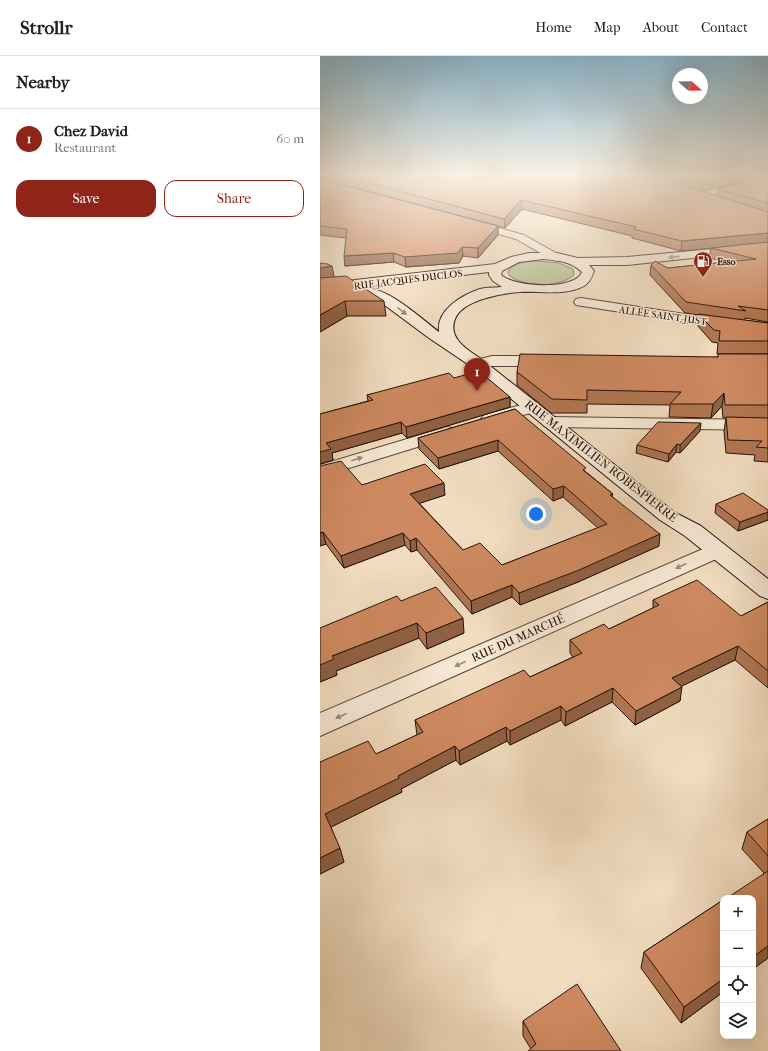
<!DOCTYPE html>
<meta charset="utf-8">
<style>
body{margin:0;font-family:"IM FELL French Canon",serif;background:#f2f2f2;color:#222}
.controls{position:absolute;right:12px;bottom:12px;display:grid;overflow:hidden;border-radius:8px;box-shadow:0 4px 16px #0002}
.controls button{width:36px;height:36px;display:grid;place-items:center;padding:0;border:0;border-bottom:1px solid #e0e0e0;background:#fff;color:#222;font:20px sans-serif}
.compass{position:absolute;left:352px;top:12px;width:36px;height:36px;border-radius:50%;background:#fff;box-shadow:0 4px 16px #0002;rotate:110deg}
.you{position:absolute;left:216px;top:458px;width:14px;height:14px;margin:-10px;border:3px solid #fff;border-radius:50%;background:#1a73e8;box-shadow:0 0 0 6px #1a73e833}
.badge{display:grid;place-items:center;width:26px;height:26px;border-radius:50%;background:#8f2418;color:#fff;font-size:13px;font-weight:700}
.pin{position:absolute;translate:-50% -33px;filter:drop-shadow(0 1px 2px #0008)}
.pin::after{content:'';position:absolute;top:21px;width:14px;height:12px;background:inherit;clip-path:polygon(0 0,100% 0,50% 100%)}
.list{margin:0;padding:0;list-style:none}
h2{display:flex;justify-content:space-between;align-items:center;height:52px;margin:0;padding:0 16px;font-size:17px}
h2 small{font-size:13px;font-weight:400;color:#767676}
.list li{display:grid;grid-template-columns:26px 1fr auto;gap:12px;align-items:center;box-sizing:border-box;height:60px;padding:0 16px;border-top:1px solid #e0e0e0}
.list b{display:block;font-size:15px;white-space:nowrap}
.list p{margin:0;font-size:13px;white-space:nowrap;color:#767676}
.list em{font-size:13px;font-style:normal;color:#767676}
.actions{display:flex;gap:8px;padding:12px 16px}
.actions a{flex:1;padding:9px 0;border:1px solid #8f2418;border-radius:12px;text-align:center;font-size:14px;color:#8f2418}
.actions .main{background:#8f2418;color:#fff}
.icon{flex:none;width:22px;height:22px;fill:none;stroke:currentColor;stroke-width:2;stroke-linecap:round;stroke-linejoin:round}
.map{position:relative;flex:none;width:448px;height:995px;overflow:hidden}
header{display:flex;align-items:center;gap:24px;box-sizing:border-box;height:56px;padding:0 20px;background:#fff;border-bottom:1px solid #e0e0e0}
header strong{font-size:19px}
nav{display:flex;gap:22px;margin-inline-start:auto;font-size:14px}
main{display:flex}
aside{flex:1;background:#fff}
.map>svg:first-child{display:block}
.green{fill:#b7c295;stroke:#6e6b50}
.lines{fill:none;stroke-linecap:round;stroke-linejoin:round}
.street-casing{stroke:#584638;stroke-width:2}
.secondary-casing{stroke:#24140a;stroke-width:2}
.street{fill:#f7e9d6;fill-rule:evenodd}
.secondary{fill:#f7e9d6;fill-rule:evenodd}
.wall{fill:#b17653;stroke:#24140a}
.shaded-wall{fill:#906043;stroke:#24140a}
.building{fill:#ce8960;stroke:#24140a}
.oneway{fill:#98897a}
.labels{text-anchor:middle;stroke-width:3;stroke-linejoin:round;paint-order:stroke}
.far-poi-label{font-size:10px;font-weight:bold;fill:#24140a;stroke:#f7e9d6;text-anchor:start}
.far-street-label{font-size:10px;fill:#24140a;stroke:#f7e9d6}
.street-label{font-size:12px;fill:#24140a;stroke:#f7e9d6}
</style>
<header>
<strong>Strollr</strong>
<nav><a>Home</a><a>Map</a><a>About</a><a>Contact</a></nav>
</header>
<main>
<aside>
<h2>Nearby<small></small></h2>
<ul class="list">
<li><span class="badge">1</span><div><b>Chez David</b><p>Restaurant</p></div><em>60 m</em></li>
</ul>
<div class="actions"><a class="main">Save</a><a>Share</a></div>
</aside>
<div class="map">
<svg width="448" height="995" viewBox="0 0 448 995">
<rect width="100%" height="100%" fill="#f2ddc0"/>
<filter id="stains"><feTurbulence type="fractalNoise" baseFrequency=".005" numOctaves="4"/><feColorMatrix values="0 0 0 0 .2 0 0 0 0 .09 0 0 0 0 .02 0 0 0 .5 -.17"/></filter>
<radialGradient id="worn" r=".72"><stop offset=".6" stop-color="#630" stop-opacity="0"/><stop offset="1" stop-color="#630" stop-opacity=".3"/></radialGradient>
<path class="green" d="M216,205L239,207L253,213L254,219C240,232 203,232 189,219L188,216C192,206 206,206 216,205Z"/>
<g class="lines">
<g class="street-casing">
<g id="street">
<path d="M448,120V126L382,143L377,140L378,138Z"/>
<path d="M150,164L204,179L243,201L237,205L233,204L196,183L146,169L145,167L146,165Z"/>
<path d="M261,242L448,271V279L256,249L254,246L256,243Z"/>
<path d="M172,300H229L234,302L237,305L234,308L229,310H172L158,313L152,311L150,308L152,305Z"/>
<path d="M212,346L218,347L221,351L218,355L170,368L164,367L161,363L164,359Z"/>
<path d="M230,361L448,364V374L230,371L224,370L221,366L224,362Z"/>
<path d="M127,371L133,372L136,376L133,380L0,421V409Z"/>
<path d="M397,487L405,489L408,494L405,499L0,680V657Z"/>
</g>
</g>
<g class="secondary-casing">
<path id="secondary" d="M448,188V194L307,209H269L274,215C272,221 270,226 264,230C246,240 220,235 200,236C182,237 142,244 135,263C127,284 150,295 164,305L354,456L381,470L448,523V543L440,540L365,480L340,464L152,311L109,282L55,242L44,239L42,236L44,233C64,228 103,264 119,276C116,254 142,239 160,233C167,231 174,232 182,231L173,225L169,219V216L0,236V228L175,208L191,201L209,197H237L258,202L307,201ZM223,203C237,204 250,205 262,216C255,235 194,231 181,219L182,215L199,206Z"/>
</g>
<use href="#street" class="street"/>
<use href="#secondary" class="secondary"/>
</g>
<g class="wall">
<path d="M0,118H179L153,124H154L179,118H448L382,135L397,140L398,133L448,119V266L425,262L424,264L448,267V298H397L398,287L392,286L377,269L378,259L365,257L330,219L331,209L348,212L407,206L389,202L391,192L411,190L361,195L312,182V180L202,153L185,172L0,122Z"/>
<path d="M0,123L178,170V179L158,202L143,200L139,207L86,211L74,206L25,210L26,182L0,179Z"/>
<path d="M0,207L14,221L64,245L66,260H27L0,276Z"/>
<path d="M448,298V406L434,405L435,399L406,397L404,375L406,362H403L402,350L391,362L349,361L350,349L267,348V357H231L197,329V316L397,301Z"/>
<path d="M134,322L190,341V351L87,382L82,377L12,397L13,404L0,408V358L48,345L47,339Z"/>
<path d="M195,353L266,416L293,438L292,440L339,490L258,526L200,549L192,541L152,558L97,494L91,496L85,489L24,512L6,488L0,490V410L42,429L125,439L99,447L143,494L182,509L278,472L243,441L233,445L178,395L119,413L99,393L98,382Z"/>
<path d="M380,375L360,397L356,396L348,406L316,397L317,389Z"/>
<path d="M396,448L448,454V464L418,475L395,457Z"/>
<path d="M333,544L421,560L448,546V632L415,604L361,630L360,645L315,669L292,646L245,670L241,664L190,689L187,685L140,709L136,704L81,733L82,736L11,771L24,806L0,818V706L56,698L97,679L95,664L210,621L253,601L250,597V584L289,573L333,552Z"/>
<path d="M81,545L144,577L107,593L99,582L16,615L17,619L0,626Z"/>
<path d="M448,763V902L433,913V842L444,817L422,793L427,776Z"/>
<path d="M403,844V936L361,967L321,912L324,896Z"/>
<path d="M203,965L301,995L211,993L203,980Z"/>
</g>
<g class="shaded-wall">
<path d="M150,118H179L154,124L148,129L147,120Z"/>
<path d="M417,118L448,119L381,135L382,127Z"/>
<path d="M201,144L202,153L185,172L184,163Z"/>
<path d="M178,170V179L158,202V192Z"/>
<path d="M448,177V187L361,195L362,185Z"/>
<path d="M142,191L143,200L139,207L86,211L85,201Z"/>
<path d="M73,197L74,206L25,210L24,200Z"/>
<path d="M12,210L15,225L0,227V212Z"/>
<path d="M25,245L27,260L0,276V259Z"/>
<path d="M404,337L402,350L391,362L393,348Z"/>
<path d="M190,341V351L87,382L86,371Z"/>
<path d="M81,366L82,377L12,397L13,404L0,408V396L6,387Z"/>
<path d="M381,367L380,375L360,397V389Z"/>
<path d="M178,384V395L119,413L118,402Z"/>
<path d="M357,388L356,396L348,406L349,398Z"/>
<path d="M124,427L125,439L92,450L90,438Z"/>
<path d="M244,430L243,441L233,445V433Z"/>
<path d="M448,456V464L418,475L420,466Z"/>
<path d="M3,476L6,488L0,490V477Z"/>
<path d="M83,477L85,489L24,512L21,500Z"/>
<path d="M340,478L339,490L258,526L200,549L199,537Z"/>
<path d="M96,482L97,494L91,496L90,485Z"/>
<path d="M192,529V541L152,558L151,545Z"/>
<path d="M143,562L144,577L107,593L106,577Z"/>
<path d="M97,567L99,582L16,615L17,619L0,626V609L12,600Z"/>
<path d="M418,590L415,604L350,636L352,622Z"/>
<path d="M362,631L360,645L315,669L316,655Z"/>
<path d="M293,632L292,646L245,670L246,656Z"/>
<path d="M241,650V664L190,689V675Z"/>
<path d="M186,671L187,685L140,709L139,695Z"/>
<path d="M135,690L136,704L81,733L82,736L9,772L5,758Z"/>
<path d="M20,792L24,806L0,818V802Z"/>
<path d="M448,890V902L433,913V901Z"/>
<path d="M403,923V936L361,967L364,951Z"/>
</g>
<g class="building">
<path d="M15,118H150L147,120L154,124L179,118H329L448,156V177L362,185L313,173L316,171L201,144L184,163Z"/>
<path d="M352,118H417L382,127Z"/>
<path d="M448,119V147L398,133Z"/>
<path d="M0,123L178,170L158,192L142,191L138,197L85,201L73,197L24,200L27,173L0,170Z"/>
<path d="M448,186V254L418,250L426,255L366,246L331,209L335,205L348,212L436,203L391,192Z"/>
<path d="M0,207L8,208L12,210L0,212Z"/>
<path d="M26,220L64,245H25L0,259V222Z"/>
<path d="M378,258L448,267V285H399L400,275L394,274Z"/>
<path d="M200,298L398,301V298H448V349H405L404,337L393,348H350L361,336L267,334V344L232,343L197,316Z"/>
<path d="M159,315L190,341L86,371L81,366L6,387L11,393L0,396V358L53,344L47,339L129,317L134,322Z"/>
<path d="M195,353L266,412L263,414L293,438L290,439L340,478L259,514L199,537L192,529L151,545L96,482L90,485L83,477L21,500L3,476L0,477V410L21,405L42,429L105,408L124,427L90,438L143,494L160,487L182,509L287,468L244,430L233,433L178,384L118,402L98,382Z"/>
<path d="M406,361L448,362V392L436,391L442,385L408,384Z"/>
<path d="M338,366L381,367L360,389L357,388L349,398L317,389Z"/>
<path d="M423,437L448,454V456L420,466L396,448Z"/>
<path d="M377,524L421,560L448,546V615L418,590L352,622L362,631L316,655L293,632L246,656L241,650L190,675L186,671L139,695L135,690L78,720L79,722L5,758L20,792L0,802V706L48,685L56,698L103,676L95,664L204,614L210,621L262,597L250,584L284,568L289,573L339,549L333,544Z"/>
<path d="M116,531L143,562L106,577L97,567L12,600L14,603L0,609V572L77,540L81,545Z"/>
<path d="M448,763V800L427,776Z"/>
<path d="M448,815V890L433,901V842H407Z"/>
<path d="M403,844V923L364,951L324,896Z"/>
<path d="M257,928L301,995H208L216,988L203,965Z"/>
</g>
<defs><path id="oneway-solid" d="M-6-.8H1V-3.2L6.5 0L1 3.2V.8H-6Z"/></defs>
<g class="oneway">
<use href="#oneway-solid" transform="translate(354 201) rotate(174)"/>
<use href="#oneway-solid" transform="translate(82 255) rotate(38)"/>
<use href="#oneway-solid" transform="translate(37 403) rotate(-17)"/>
<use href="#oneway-solid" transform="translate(361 510) rotate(156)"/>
<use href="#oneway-solid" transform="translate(140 608) rotate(156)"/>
<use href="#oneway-solid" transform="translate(21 660) rotate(156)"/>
</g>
<linearGradient id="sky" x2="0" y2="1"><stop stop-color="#89b8d0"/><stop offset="0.46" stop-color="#f9f0e3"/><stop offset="1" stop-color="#f9f0e3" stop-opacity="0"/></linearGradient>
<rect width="448" height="258" fill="url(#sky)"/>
<defs>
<g id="fuel-pin" transform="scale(1)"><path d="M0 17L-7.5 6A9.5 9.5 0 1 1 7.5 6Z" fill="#8f2418" stroke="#f7e9d6"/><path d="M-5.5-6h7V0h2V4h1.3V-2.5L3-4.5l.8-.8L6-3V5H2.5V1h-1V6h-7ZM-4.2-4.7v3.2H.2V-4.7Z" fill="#fff"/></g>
</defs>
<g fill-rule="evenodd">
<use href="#fuel-pin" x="383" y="205"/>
</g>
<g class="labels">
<g class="far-poi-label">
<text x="397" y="209">Esso</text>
</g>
<g class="far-street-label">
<text transform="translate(88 223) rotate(-7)" y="4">RUE JACQUES DUCLOS</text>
<text transform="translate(343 259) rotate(8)" y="4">ALLÉE SAINT-JUST</text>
</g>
<g class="street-label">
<text transform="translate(281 405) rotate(38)" y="4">RUE MAXIMILIEN ROBESPIERRE</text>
<text transform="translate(198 582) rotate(-24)" y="4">RUE DU MARCHÉ</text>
</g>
</g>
<rect width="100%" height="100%" filter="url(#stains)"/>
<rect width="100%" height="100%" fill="url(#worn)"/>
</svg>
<div class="controls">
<button>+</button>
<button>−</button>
<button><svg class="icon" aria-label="locate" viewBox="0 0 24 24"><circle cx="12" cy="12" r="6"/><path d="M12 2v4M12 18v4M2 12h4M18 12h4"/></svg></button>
<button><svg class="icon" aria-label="layers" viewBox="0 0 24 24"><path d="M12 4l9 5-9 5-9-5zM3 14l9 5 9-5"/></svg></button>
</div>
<svg class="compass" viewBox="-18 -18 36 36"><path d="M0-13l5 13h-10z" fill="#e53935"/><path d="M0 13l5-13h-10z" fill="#767676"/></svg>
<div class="you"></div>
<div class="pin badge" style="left:157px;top:335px">1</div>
</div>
</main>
